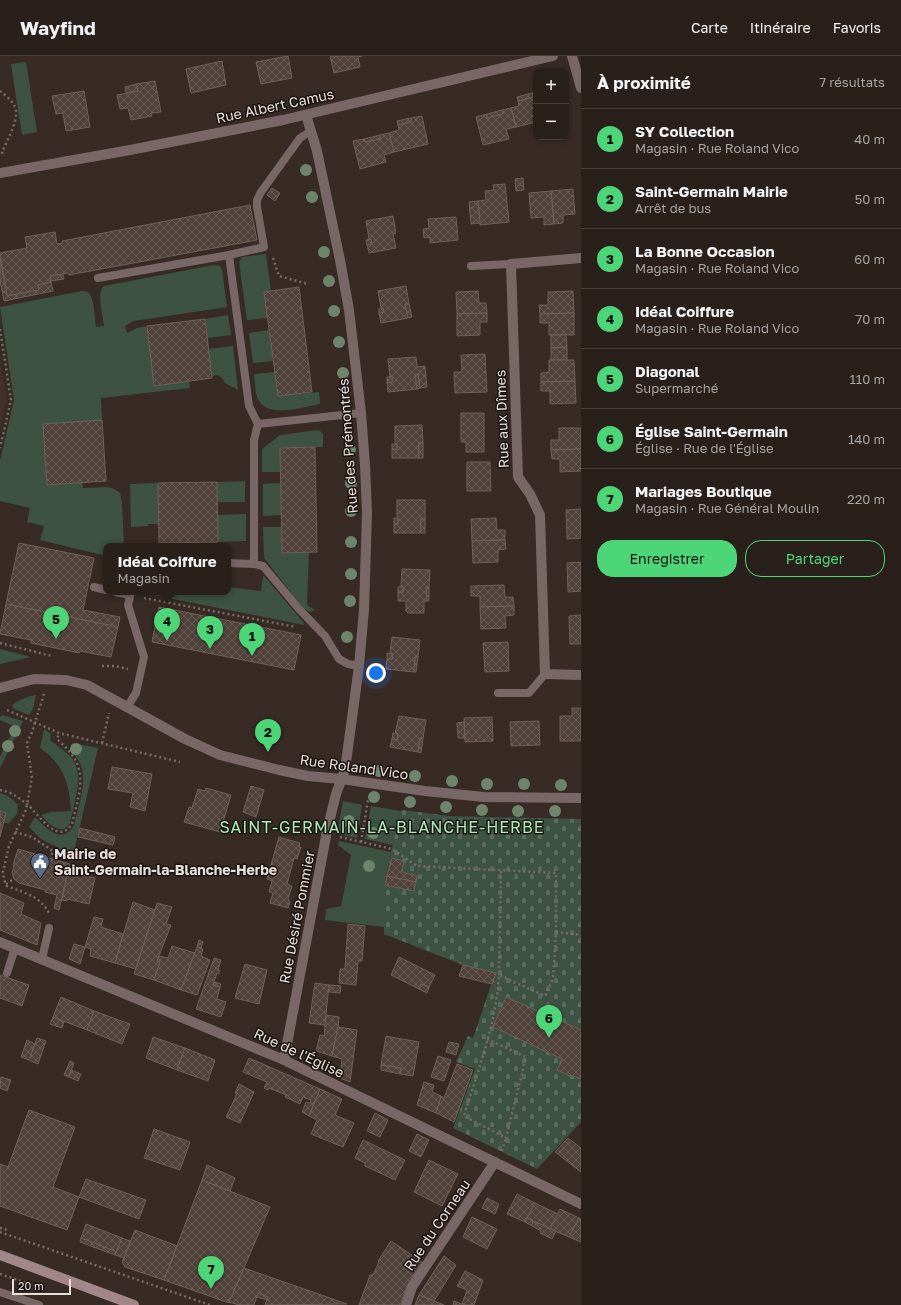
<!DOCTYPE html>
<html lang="fr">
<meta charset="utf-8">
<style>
body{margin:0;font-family:"Golos Text",sans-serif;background:#322824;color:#f1f3f6}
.controls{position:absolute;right:12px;top:12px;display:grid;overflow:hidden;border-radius:8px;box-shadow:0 2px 6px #0003}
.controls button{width:36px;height:36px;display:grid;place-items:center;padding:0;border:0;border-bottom:1px solid #463e3a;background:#2a201b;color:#f1f3f6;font:20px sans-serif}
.scale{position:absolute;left:12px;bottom:10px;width:59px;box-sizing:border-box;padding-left:4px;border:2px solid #e8deda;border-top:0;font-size:11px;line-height:14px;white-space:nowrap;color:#e8deda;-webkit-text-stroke:3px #1b1412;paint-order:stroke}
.you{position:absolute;left:376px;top:617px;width:14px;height:14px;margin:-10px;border:3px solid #fff;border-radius:50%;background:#1a73e8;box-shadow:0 0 0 6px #1a73e833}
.badge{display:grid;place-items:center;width:26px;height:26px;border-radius:50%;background:#4cd677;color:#111;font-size:13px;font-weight:700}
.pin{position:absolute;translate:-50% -33px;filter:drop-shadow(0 1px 2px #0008)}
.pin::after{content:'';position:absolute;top:21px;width:14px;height:12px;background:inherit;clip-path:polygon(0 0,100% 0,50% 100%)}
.popup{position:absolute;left:103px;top:487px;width:128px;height:52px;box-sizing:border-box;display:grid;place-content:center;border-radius:8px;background:#2a201b;filter:drop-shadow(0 1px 3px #0005);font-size:13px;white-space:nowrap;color:#a5a3a3}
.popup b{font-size:15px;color:#f1f3f6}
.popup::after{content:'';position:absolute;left:50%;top:100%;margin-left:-8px;border:8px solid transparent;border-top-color:#2a201b}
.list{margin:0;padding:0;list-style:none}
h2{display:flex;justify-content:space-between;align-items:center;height:52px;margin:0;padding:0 16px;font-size:17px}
h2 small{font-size:13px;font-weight:400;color:#a5a3a3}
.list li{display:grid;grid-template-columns:26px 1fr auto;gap:12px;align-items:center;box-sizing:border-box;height:60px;padding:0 16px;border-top:1px solid #463e3a}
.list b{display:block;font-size:15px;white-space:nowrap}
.list p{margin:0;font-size:13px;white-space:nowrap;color:#a5a3a3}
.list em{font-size:13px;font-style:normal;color:#a5a3a3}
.actions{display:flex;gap:8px;padding:12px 16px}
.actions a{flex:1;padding:9px 0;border:1px solid #4cd677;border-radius:16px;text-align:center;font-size:14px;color:#4cd677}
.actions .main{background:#4cd677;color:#111}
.map{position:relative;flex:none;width:581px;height:1249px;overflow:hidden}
header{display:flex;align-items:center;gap:24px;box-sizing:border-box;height:56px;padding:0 20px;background:#2a201b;border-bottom:1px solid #463e3a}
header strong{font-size:19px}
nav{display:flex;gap:22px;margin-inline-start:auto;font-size:14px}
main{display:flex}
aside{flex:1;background:#2a201b}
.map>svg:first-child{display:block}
.built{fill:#443027}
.green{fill:#3d5243}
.cemetery{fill:url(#cemetery-stones)}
.building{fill:url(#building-cross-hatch);stroke:#706059}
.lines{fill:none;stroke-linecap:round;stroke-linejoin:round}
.path{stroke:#786c67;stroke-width:2.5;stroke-dasharray:2 3;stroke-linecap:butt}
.service{stroke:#796768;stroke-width:8}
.minor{stroke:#796768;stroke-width:10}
.tertiary{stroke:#796768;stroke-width:10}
.secondary{stroke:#a38689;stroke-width:10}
.tree{fill:#6d856c}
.labels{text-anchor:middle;stroke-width:3;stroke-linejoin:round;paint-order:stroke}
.street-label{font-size:14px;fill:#e8deda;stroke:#1b1412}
.poi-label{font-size:14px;font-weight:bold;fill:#e8deda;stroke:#1b1412;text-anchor:start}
.quarter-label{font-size:16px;letter-spacing:1px;fill:#a9ecb6;stroke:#1b1412}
</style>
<header>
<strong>Wayfind</strong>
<nav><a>Carte</a><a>Itinéraire</a><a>Favoris</a></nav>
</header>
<main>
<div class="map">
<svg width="581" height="1249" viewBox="0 0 581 1249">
<defs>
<pattern id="cemetery-stones" width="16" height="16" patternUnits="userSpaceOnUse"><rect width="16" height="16" fill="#3d5243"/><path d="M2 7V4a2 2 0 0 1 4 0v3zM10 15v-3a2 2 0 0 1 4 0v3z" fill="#596a5e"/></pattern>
<pattern id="building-cross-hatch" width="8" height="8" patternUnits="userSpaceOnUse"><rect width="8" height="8" fill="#50413b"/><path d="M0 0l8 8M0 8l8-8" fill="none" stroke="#695c57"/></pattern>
</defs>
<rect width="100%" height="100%" fill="#382a24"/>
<path class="built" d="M0,300L6,340V347L0,374Z"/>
<g class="green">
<path d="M26,6L37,76L22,79L11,8Z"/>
<path d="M266,198L271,235L264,236L268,262L247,264L239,206L242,201Z"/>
<path d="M214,209L220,210L222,213L227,251L134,265L125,270L127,277L137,272L147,270L154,329L189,325L190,332L101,342L102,364L82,426L83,432L108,431L114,433L120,437L122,447L124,490H106V500L40,484L44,470L27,466L30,452L0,445V405L14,344L0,251L82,235C85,235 87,235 89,237C94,242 95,263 96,271L104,270C103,260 96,236 104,230Z"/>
<path d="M228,259L231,279L207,282L205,263Z"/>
<path d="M269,274L273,305L253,307L249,277Z"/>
<path d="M233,290L238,334L225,327L223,323L218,319L212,320L208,293Z"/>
<path d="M275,316L278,340L319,336L320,348C304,351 267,363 258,343C255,337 255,326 254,318Z"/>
<path d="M317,374L320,375L323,378V391L280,392V416H262V393L280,379Z"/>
<path d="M245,425V446H217V426Z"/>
<path d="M158,427L159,468H148V470L131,471L130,428Z"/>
<path d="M281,427V459L263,460V428Z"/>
<path d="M246,458V485L218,486L217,459Z"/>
<path d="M263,471H281L282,497L309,496L307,549L315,554L310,556L303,552L264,502Z"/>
<path d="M263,520L265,521L304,567V569L138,536H228V531L261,535Z"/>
<path d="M0,593L31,601L0,608Z"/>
<path d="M36,639L33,653L29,659L14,653L12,649C20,643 27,641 36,639Z"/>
<path d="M2,659L23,665L0,712V701L15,671L0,664V661Z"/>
<path d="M44,673L51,678L50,684C56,689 64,694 70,700C86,716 74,747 70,767C62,781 48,768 41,759L51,756L71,755C70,729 63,707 40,692Z"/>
<path d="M72,687L98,692L72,805L56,801L59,792L41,783L29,771L35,761C46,772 62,790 74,769C78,752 86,729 82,712C80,703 69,696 72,687Z"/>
<path d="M0,737C8,739 12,743 18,749L17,758L9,767H3L6,757L0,755Z"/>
<path d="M343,745L362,749L357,782L337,778Z"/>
<path d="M371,750L400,755L393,789L365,783Z"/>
<path d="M339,785L391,796L384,829V871L325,864L326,853L341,850L351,799L338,789Z"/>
</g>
<path class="cemetery" d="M403,754L449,760L581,763V974L506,941L493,971L562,1003L558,1014L570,1020L571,1019L581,1023V1066L537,1113L453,1072L475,1013L456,1006L468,980L473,982L495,917L468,911L384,878V829L400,755Z"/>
<g class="building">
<path d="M288,0L292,22L261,28L256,6Z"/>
<path d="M330,0H362L358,1L360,11L334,17Z"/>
<path d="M222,5L226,29L191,37L186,13Z"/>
<path d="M155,25L161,56L151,57L152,60L131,64L128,52L120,53L117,39L138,35L136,28Z"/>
<path d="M136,28L138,35L126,37L125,31Z"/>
<path d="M84,35L90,71L66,75L63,57L56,58L52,40Z"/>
<path d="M536,36V66L516,71L511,52L519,50L518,45L533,41L532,37Z"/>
<path d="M532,37L533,41L518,45L517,41Z"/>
<path d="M511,52L516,71L506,73L509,83L483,89L476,61L487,58V62L503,58L502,54Z"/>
<path d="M502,54L503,58L487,62V58Z"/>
<path d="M422,60L428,88L394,96L389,77L399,74L398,69L411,66V62Z"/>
<path d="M411,62V66L398,69L397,65Z"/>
<path d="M389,77L394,96L384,99L386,106L360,113L353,85L364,83L365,86L380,83V79Z"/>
<path d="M380,79V83L365,86L364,83Z"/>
<path d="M523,122L524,134L516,135L515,123Z"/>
<path d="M505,128L509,166L480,169L478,145L486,144L485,135L494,134L493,129Z"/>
<path d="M272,132L280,137L275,145L267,139Z"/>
<path d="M573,133L575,158L563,159V167L554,168L551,135Z"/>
<path d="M551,135L554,168L544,169V161L531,162L529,137Z"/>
<path d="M478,145L480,167L471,168L469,146Z"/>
<path d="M250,149L257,184L69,219L68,217L50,220L51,226L38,229L39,234L7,240L0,197L27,192L25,181L55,176L57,188L63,187L62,185Z"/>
<path d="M393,160L396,177L393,178L396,192L369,197L367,189L372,188L371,183H369L366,165Z"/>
<path d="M456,161L458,184L430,187V181L424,182L423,173L429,172L428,163Z"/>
<path d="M371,183L372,188L367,189L366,184Z"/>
<path d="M0,202L7,240L39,234L38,229L51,226L53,235L4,245L0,225Z"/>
<path d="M63,218L64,223L51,225L50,220Z"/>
<path d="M406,230L409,248H405L408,262L381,267L379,257L384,256L383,252H381L378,235Z"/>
<path d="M299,231L312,336L278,340L264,236Z"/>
<path d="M478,235L479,247H486L487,257L457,258L456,236Z"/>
<path d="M573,235L574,257L540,258L539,249H548V236Z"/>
<path d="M405,248H409L412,261L408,262Z"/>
<path d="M383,252L384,256L379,257V253Z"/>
<path d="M487,257V266H480V279L457,280V258Z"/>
<path d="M574,257V279H549V267H540V258Z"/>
<path d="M205,263L212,322L154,330L147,270Z"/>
<path d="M551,279H566L567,291L551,292Z"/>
<path d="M567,291V304H551V292Z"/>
<path d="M485,298L487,336L455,337L454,316H462L461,299Z"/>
<path d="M416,301L417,311L425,310L427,331L420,332L418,318L415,319L417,333L388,336L387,327L392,326V321H390L388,303Z"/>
<path d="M549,304H574L575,325L541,326V317L549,316Z"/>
<path d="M418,318L420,332L417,333L415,319Z"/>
<path d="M387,321H392V326L387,327Z"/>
<path d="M575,325L576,347L550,348V335H541V326Z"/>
<path d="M461,357H484V396H466V386H461Z"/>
<path d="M102,364L106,425L47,429L43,368Z"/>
<path d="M422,369L423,387H419V402H392V393H397V388H395V370Z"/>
<path d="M559,372H581V393L551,394V384H559Z"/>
<rect x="419" y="387" width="4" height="15"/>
<rect x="392" y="388" width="5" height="5"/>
<path d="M315,391L317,496L282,497L280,392Z"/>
<path d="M581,393V415L560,416V403H552L551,394Z"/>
<path d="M467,406H490L491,435H467Z"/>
<path d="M217,426L218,486L159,487L158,427Z"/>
<path d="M397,444H425V463H421V477H394V468H398V463L397,462Z"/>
<path d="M581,453V482L567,483L566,454Z"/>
<path d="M394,462L398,463V468H394Z"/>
<path d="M496,462L497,474H505V484L472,485L471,463Z"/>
<rect x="421" y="463" width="4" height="14"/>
<path d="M505,484L506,493L498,494V506L473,507L472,485Z"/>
<path d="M19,487L94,502L83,554L120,561L118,571L6,548Z"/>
<path d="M581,506V535L568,536L567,507Z"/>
<path d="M402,513L430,514L429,531H426L427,545H424V557H408L406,555V545H398V536H403V530H401Z"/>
<path d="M504,529L505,541H513L514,550L480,551V540H471V530Z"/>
<path d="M403,530V536H398V531Z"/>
<path d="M426,531H429V545H427Z"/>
<path d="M6,548L118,571L111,601L80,595L79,597L31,587V584L0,578Z"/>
<path d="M514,550V559L505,560L506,572L481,573L480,551Z"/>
<path d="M159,551L301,579L294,614L152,586Z"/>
<path d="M581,559V588H570L569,560Z"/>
<path d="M392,581L420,584L418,601H415L414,616L386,613L387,603H392L393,598L390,597Z"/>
<path d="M508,586L509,615L485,616L483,587Z"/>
<path d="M387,597L393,598L392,603H387Z"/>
<path d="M415,601H418L416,616H414Z"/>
<path d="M572,652H581V685H560V660H572Z"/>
<path d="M399,660L426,664L423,682H420L418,696L390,691L392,683L397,684L398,678H395Z"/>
<path d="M492,661L493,685L465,686L464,662Z"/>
<path d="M539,665L540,689L511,690L510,666Z"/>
<path d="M464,666L465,682H458L457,667Z"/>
<path d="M393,677L398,678L397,684L392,683Z"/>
<path d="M420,682H423L421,697L418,696Z"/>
<path d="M112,711L152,718L145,755L130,751L133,737L108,733Z"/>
<path d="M251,730L264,734L256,761L243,756Z"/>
<path d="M206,732L231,739L220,776L184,766L189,751L192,752L198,733L205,735Z"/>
<path d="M0,755L6,757L0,781Z"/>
<path d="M80,772L115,781L113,789L78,781Z"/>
<path d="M279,781L300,787L299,791H301L297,803L294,802L287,828L292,830L288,843L290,846L288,852L270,847L273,837L269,836L272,825L267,823Z"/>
<path d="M18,793L70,808L59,854L54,852L57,839L45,836V834L19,827L14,823L12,817L14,809H13Z"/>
<path d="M392,802L404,805L402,816L417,820L416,826L387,820Z"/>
<path d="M242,813L246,815L244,820L240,818Z"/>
<path d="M68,814L85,818L84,819L95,822L89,848L67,843V845L62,844Z"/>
<path d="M387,820L416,826L414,835L385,829Z"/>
<path d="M0,837L24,847L21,858L41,867L37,889L0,874Z"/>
<path d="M133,846L155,854L136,913L115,907Z"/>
<path d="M157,847L172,851L166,868L171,869L157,905L160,906L154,924L134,918Z"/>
<path d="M94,861L103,863L101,871L123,878L115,907L90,900L91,893L85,891Z"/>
<path d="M348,868L365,870L362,905H358L356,929L339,927L340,913H345Z"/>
<path d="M199,884L203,886L201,892L197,891Z"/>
<path d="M74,888L85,891L80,908L69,903Z"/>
<path d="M172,890L195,897L181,934L154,924L160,906L157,905L159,900L168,902Z"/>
<path d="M197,891L203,893L201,900L210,904L197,939L181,934Z"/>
<path d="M399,901L435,919L429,931L421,928L419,933L391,919Z"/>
<path d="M214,902L221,904L218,914H219V918L217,917L213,929L220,931L217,943L226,946L221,961L196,953Z"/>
<path d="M245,908L267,914L259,948L235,942Z"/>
<path d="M463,909L496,917L492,928L459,920Z"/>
<path d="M0,919L29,929L22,950L0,942Z"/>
<path d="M214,926L221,928L220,931L213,929Z"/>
<path d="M315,927L329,929L325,969L309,967Z"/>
<path d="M421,928L429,931L427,937L419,933Z"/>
<path d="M329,929L341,930L340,937L329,936Z"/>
<path d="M61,941L94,955L87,974L53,961Z"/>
<path d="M506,941L581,974L580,984H581V1023L571,1019L570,1020L557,1014L562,1003L493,971Z"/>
<path d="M94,955L130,968L122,988L87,974Z"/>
<path d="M326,959L339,961L338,971L332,1000L316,995L320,979L324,980Z"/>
<path d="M53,961L64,966L62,972L50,968Z"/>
<path d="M338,971L357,974L350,1026L340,1022L342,1003L332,1000Z"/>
<path d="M386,980L419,986L413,1020L400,1018L401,1012L381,1009Z"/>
<path d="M153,981L185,992L177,1014L146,1002Z"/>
<path d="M37,982L46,985L38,1008L29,1004Z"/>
<path d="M27,984L35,988L29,1004L21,1001Z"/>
<path d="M449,986L459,988L456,999L446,996Z"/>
<path d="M185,992L215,1004L208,1025L177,1014Z"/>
<path d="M438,1000L451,1004L444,1025L431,1021Z"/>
<path d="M249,1002L320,1033L309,1060L302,1056L306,1046L310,1047L311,1044L303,1041L300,1048L285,1041L286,1039L269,1032L268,1034L264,1032L267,1026L243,1016Z"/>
<path d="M70,1005L74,1007L69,1021L64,1019Z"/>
<path d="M457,1008L473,1014L454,1066L436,1057L441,1040L444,1042Z"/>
<path d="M381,1009L401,1012L400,1018L381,1014Z"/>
<path d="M71,1014L81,1018L78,1025L69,1021Z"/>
<path d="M1,1021L11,1024L7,1035L0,1032Z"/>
<path d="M424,1026L434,1029L432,1036L441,1040L436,1057L417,1049Z"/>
<path d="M239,1028L254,1036L240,1067L226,1061L237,1038L235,1037Z"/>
<path d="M320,1033L342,1043L335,1059L354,1067L343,1091L311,1078L317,1064L309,1060Z"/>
<path d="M29,1054L75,1071L53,1131L79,1141L67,1174L0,1150V1108L8,1111Z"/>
<path d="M375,1057L388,1064L380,1081L367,1075Z"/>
<path d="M154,1073L190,1086L180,1114L144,1102Z"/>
<path d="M417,1078L429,1084L421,1101L409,1095Z"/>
<path d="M568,1082L581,1092V1116L555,1096Z"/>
<path d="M363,1084L405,1104L395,1124L365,1110V1107L355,1102Z"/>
<path d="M429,1104L458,1118L442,1150L414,1136Z"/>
<path d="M207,1109L235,1122L230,1135L202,1124Z"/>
<path d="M86,1123L146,1144L139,1163L79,1141Z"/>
<path d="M202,1124L270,1151L229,1247L164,1224Z"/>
<path d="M517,1138L535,1147L525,1166L507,1158Z"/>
<path d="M487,1142L499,1148L495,1158L482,1152Z"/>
<path d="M535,1147L558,1158L550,1173L527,1162Z"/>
<path d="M560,1153L579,1162L569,1181L550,1173Z"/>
<path d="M472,1161L497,1173L487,1193L463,1181Z"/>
<path d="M527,1162L533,1165L532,1170L525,1166Z"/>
<path d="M579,1162L581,1163V1186L569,1181Z"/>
<path d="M533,1165L556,1175L552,1183L540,1177L541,1175L532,1170Z"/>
<path d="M86,1168L122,1182L117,1196L81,1182Z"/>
<path d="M135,1174L177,1190L164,1224L125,1211L122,1206Z"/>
<path d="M81,1182L117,1196L115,1199L80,1186Z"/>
<path d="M122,1182L130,1185L124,1202L115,1199Z"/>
<path d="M391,1185L422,1206L408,1228L400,1249H359L370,1219H373L379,1206L378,1205Z"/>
<path d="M444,1200L456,1209L434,1245L419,1239Z"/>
<path d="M244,1212L347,1248L265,1249L268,1241L258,1237L254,1249H239L229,1246Z"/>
<path d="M465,1215L483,1224L474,1249H453L454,1245L462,1248L467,1234L457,1230Z"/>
<path d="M258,1237L268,1241L267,1244L257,1241Z"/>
<path d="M419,1239L444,1249H415Z"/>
</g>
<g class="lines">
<g class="path">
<path d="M0,35C5,39 12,44 15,51C20,62 7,85 2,96L3,99"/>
<path d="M273,202L279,220L308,228"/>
<path d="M0,273L11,344L0,392"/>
<path d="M144,542L296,571"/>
<path d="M0,587L52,600"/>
<path d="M102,610H115L128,613"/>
<path d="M44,638L32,676L27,687L32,722L26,754L9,790L3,816L4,824L7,830C26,838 40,839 50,859"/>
<path d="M7,654L59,677L180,706"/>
<path d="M102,687L109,657"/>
<path d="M0,734C10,735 19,742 27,748C38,757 58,791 72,768C77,745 88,719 72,699C68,693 62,688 57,683L59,677"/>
<path d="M15,776L32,781L53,795L51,802"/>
<path d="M340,781L392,793L417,810L556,817V876L553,923L545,940L499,919L501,814"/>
<path d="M361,786L368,744"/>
<path d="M6,828L14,823"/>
<path d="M556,876L581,879"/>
<path d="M487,983L526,1001L506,1082L464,1060C478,1014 496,968 499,919"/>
<path d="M502,1095L506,1082"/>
<path d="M0,1172L8,1174"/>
<path d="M0,1176L210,1249"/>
<path d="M0,1218L36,1230"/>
</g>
<g class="service">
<path d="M229,199L264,191L257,151V144L261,136L300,82L311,75"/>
<path d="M471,210L511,208"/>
<path d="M98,222L229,199L249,350L258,368L254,384V508"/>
<path d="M258,368L361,357"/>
<path d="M228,507L254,508L263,510L299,553L325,580L339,603L348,608L359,610"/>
<path d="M94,531L106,534"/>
<path d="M115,536L130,539"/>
<path d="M498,637H529L545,618"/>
<path d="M127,651L136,637L144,601L128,549L131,536"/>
<path d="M42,903L49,872"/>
<path d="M7,917L15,892"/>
<path d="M0,1236L39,1249"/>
</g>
<g class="minor">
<path d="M0,117L130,94L283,64L553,0"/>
<path d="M581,202L511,208L518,421L530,438L540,459L545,618L581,619"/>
<path d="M0,632L34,623L66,624L87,629L185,683L220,699L279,714L308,720L341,723L425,735L484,741L581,742"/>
<path d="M0,886L284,1004L581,1148"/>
<path d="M284,1004L327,775L336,738L345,714L359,610L364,554L367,457L365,409L361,357L349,254L340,204L317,95L306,59"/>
<path d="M406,1249L412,1231L495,1106"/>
</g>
<path class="tertiary" d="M572,0L581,32"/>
<path class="secondary" d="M0,1199L134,1249"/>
</g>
<g class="tree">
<circle cx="306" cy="114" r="6"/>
<circle cx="312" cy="141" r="6"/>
<circle cx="324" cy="196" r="6"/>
<circle cx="329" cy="225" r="6"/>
<circle cx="334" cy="255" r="6"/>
<circle cx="339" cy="286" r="6"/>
<circle cx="343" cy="317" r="6"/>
<circle cx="350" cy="394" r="6"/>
<circle cx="351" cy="427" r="6"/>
<circle cx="351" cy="455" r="6"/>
<circle cx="351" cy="486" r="6"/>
<circle cx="351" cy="518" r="6"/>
<circle cx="350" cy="545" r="6"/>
<circle cx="347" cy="581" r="6"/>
<circle cx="15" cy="675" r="6"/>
<circle cx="8" cy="690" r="6"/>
<circle cx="76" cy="693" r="6"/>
<circle cx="379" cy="715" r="6"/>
<circle cx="415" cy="720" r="6"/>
<circle cx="452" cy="725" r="6"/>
<circle cx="487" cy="728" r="6"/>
<circle cx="524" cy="728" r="6"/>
<circle cx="561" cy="729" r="6"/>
<circle cx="374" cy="741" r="6"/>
<circle cx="410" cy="746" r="6"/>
<circle cx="446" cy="751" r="6"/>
<circle cx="482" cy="754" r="6"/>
<circle cx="518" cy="755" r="6"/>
<circle cx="555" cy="755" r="6"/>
<circle cx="349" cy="765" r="6"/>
<circle cx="373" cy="777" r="6"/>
<circle cx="369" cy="810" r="6"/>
</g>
<defs>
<g id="civic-pin" transform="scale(1)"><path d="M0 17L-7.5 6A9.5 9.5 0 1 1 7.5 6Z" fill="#5c6f8a" stroke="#1b1412"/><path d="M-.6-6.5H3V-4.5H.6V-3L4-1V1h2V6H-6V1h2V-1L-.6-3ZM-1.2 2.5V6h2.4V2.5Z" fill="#fff"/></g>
</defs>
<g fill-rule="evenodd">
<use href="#civic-pin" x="40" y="806"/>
</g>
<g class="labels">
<g class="street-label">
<text transform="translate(275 50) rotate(-12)" y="5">Rue Albert Camus</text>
<text transform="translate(502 363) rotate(-92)" y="5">Rue aux Dîmes</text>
<text transform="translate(348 390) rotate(-94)" y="5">Rue des Prémontrés</text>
<text transform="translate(354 711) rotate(8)" y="5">Rue Roland Vico</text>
<text transform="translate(297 861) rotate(-79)" y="5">Rue Désiré Pommier</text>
<text transform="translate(299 997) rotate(25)" y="5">Rue de l'Église</text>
<text transform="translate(437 1169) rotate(-56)" y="5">Rue du Corneau</text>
</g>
<g class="poi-label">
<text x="54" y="803">Mairie de<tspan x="54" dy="16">Saint-Germain-la-Blanche-Herbe</tspan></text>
</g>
<g class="quarter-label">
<text x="382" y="777">SAINT-GERMAIN-LA-BLANCHE-HERBE</text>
</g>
</g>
</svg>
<div class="controls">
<button>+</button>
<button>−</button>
</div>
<div class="scale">20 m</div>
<div class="you"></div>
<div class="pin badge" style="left:252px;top:600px">1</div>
<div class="pin badge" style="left:268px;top:696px">2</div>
<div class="pin badge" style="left:210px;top:593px">3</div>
<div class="pin badge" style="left:167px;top:585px">4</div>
<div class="popup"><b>Idéal Coiffure</b>Magasin</div>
<div class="pin badge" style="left:56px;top:583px">5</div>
<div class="pin badge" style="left:549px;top:982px">6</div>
<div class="pin badge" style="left:211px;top:1233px">7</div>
</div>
<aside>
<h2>À proximité<small>7 résultats</small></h2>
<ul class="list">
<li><span class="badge">1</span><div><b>SY Collection</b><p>Magasin · Rue Roland Vico</p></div><em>40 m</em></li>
<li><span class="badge">2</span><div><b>Saint-Germain Mairie</b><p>Arrêt de bus</p></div><em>50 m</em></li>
<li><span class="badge">3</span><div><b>La Bonne Occasion</b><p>Magasin · Rue Roland Vico</p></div><em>60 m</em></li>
<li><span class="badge">4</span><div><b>Idéal Coiffure</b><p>Magasin · Rue Roland Vico</p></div><em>70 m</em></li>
<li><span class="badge">5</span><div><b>Diagonal</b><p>Supermarché</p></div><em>110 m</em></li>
<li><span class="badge">6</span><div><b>Église Saint-Germain</b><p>Église · Rue de l'Église</p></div><em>140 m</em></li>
<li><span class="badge">7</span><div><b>Mariages Boutique</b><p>Magasin · Rue Général Moulin</p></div><em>220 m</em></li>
</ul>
<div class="actions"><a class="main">Enregistrer</a><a>Partager</a></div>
</aside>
</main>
